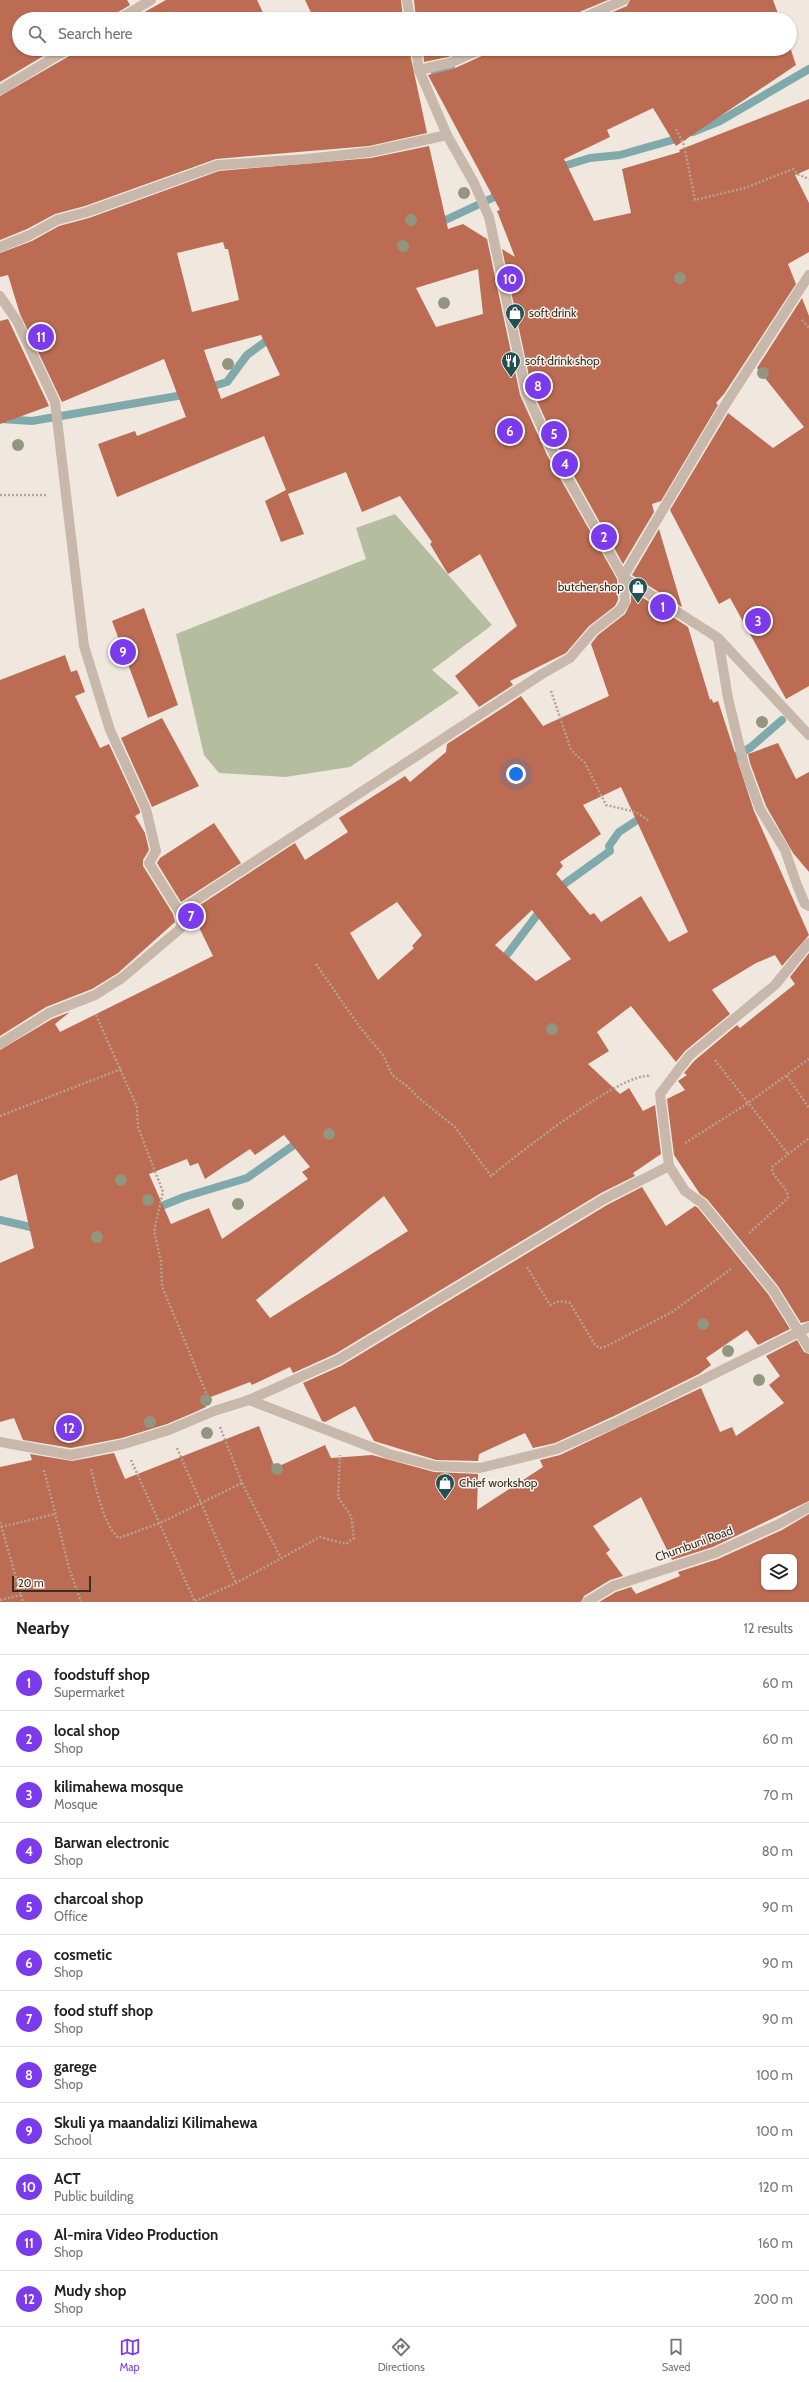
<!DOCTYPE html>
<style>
body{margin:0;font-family:Cabin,sans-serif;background:#f2f2f2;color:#222}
.controls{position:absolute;right:12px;bottom:12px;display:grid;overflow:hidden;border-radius:8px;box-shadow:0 1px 3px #0004}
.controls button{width:36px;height:36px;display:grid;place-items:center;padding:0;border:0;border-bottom:1px solid #e0e0e0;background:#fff;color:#222;font:20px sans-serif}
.scale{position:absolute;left:12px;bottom:10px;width:79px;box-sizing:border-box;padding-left:4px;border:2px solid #362e2a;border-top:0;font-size:11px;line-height:14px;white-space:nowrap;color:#362e2a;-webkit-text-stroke:3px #f8f2ea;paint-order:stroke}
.you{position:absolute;left:516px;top:774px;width:14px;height:14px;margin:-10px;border:3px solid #fff;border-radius:50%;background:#1a73e8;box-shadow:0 0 0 6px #1a73e833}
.badge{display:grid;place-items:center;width:26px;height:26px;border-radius:50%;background:#7c3aed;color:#fff;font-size:13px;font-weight:700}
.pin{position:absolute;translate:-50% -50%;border:2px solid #fff;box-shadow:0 1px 4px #0006}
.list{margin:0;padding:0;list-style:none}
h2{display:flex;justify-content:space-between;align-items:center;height:52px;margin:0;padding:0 16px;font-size:17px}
h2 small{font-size:13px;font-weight:400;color:#767676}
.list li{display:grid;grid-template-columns:26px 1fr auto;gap:12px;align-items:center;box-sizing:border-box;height:56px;padding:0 16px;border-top:1px solid #e0e0e0}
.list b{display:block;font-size:15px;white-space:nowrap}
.list p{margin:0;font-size:13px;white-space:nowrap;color:#767676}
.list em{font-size:13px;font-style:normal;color:#767676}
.icon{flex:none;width:22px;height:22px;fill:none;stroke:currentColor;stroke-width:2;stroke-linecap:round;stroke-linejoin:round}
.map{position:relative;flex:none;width:809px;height:1602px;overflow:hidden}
.search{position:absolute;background:#fff;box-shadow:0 1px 3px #0004;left:12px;right:12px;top:12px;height:44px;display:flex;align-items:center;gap:10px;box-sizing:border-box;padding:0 14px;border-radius:22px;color:#767676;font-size:15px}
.sheet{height:724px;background:#fff}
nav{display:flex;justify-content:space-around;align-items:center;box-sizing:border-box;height:56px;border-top:1px solid #e0e0e0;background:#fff;font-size:11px;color:#767676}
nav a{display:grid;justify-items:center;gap:2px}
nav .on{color:#7c3aed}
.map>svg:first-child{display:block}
.green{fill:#b4be9f}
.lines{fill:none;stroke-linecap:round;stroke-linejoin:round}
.stream{stroke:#80a9ab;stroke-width:8}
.building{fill:#bb6c52;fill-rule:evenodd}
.path{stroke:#b3a295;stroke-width:2.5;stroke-dasharray:2 2;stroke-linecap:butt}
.minor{stroke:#c8b8ab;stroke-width:10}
.tree{fill:#92967e}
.labels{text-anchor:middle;stroke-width:3;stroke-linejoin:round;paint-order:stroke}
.poi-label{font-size:12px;fill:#362e2a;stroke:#f8f2ea;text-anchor:start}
.street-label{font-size:12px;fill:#362e2a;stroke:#f8f2ea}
</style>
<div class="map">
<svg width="809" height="1602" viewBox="0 0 809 1602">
<rect width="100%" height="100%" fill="#f0e8de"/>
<path class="green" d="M395,514L492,625L432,670L459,693L350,767L285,777L219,773L204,755L176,634L366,559L356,528Z"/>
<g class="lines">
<g class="stream">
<path d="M435,73L451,66"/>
<path d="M693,132L720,121L809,69"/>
<path d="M557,168L590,158L620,155L683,137"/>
<path d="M437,224L503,193"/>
<path d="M207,388L227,382L247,355L273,336"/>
<path d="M0,419L32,421L189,394"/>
<path d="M727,762L751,747L782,720"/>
<path d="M556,890L610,851L609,846L619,832L645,815"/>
<path d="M500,964L543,907"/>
<path d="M154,1209L184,1197L247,1178L301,1140"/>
<path d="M0,1220L39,1229"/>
</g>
</g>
<g class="building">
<path d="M0,0H127L130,5L115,14L113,19H19V49H55L0,82Z"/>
<path d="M166,0H257L266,19H132Z"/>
<path d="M305,0H401L403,19H314Z"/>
<path d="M414,0H608L577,13L574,19H416Z"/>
<path d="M630,0H773L780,19H596L627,6Z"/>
<path d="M790,47L796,65L676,146L653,108L607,130L610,137L564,159L594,221L631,213L622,169L680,152L679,150L809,99V169L795,175L809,203V252L788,264L796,284L724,394L716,403L718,405L661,501L652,504L654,512L623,564L559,449L532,390L502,249L515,257L497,211L500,210L428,75L453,69L484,55L487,49H790Z"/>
<path d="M74,49H280L282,54L295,49H409L427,133L369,146L216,159L85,206L55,214L27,229L0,240V96L71,55Z"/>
<path d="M423,49H465L448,57L424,62Z"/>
<path d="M429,146L448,229L463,224L487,239L520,395L547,455L617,579L618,600L615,606L589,626L566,653L510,681L513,685L479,707L455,676L517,626L480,554L448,574L430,544L432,542L400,496L362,512L346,472L288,494L304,534L281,542L265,501L286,490L264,436L117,497L98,444L135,431L137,436L186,417L164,359L62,402L20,314L8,275L0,277V253L32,241L59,226L89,218L219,171L371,158ZM223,242L225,249H228L239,300L192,312L177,253ZM478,269L483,314L436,327L416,288ZM261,335L280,375L221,399L204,350Z"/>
<path d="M802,298L809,316V686L786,699L730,598L719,604L670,510L728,413L773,448L804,427L757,368Z"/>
<path d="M8,319L49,406L0,424V321Z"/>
<path d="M659,529L682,607L632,575Z"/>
<path d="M631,590L688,627L710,700L712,699L713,703L718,701L754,811L809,935L782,966L775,955L756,963L713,989L712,990L730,1014L685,1051L676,1062L631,1006L597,1032L609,1051L588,1064L620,1094L629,1088L643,1111L655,1105L661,1154L633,1173L635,1176L601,1193L335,1354L293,1373L290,1367L252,1385L250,1382L203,1400L206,1407L193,1413L167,1424L122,1438L71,1448L23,1440L14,1418L0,1422V1263L34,1248L17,1174L0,1181V1050L52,1019L70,1012L55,1024L60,1032L213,956L191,911L295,843L305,860L348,832L339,818L405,776L410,782L446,752L447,744L521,696L543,726L609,696L591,644L598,635L625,614L631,602ZM621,787L688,932L669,942L641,896L601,922L594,913L590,915L556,874L563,866L560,862L601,834L583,805ZM397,902L422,935L412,946L414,948L378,980L350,933ZM532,910L571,959L536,981L495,945ZM284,1135L310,1167L302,1172L308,1179L222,1239L209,1208L171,1224L149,1174L187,1159L190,1166L198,1163L205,1179L250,1149L255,1155ZM384,1196L408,1231L270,1318L256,1300Z"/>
<path d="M144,608L178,705L148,718L112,621Z"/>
<path d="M65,655L71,672L77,670L85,692L75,696L100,748L109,744L140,811V813L135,816L145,833L149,850L143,860V866L173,914L175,922L118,973L92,989L46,1007L0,1036V680Z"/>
<path d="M162,718L199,786L152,807L121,738Z"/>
<path d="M778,743L796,779L809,772V872L793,853L766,806L750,763L748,754Z"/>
<path d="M214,823L241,863L181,902L157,863L160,858Z"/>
<path d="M809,953V1321L801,1323L778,1286L707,1199L700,1194L674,1155L667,1099L685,1090L678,1081L687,1075L684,1073L694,1061L737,1025L740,1028L795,984L790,977Z"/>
<path d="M642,1187L666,1226L695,1206L698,1208L768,1294L790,1329L758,1345L747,1330L706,1358L711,1365L699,1374L614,1416L555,1443L533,1448L525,1433L479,1454L478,1461L436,1460L374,1441L355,1406L325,1422L322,1421L303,1383L341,1366L607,1205Z"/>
<path d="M797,1340L804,1352L809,1354V1501L713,1547L672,1560L641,1497L593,1526L610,1550L606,1553L623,1576L610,1580L584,1596L581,1602H0V1467L32,1460L30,1454L72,1461L114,1453L125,1479L259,1426L275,1468L325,1445L331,1458L372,1455L434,1472L478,1474L477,1510L543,1467L540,1460L560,1455L701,1388L720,1432L732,1427L736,1436L784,1403L769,1385L780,1376L766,1356Z"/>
<path d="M809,1514V1602H599L616,1592L631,1587L636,1594L680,1576L678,1572L718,1559L782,1530ZM764,1557H794V1587H764Z"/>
</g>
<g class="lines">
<g class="path">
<path d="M676,129L684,145L695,200L745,188L793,169L799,175L809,179"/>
<path d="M802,320L809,328"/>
<path d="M0,495H47"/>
<path d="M551,691L571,750L585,763L606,805L636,812L649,821"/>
<path d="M316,964L359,1026L383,1055L392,1075L407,1086L420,1099L455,1127L491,1176C517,1155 622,1071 651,1076"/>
<path d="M96,1015L137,1107L138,1127L163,1192L154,1231L161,1261L162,1286L207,1395"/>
<path d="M715,1060L788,1154"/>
<path d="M787,1076L809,1108"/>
<path d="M0,1116L121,1069"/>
<path d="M685,1143L748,1103L809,1059"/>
<path d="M749,1233L788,1198C788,1186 772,1179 772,1167L809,1138"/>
<path d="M527,1267L550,1305L560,1301L570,1303L595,1345L600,1348L607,1346L672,1312L731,1269"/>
<path d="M220,1427L242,1483L281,1558"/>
<path d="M177,1448L236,1583"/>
<path d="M131,1460L195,1602"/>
<path d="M91,1469C96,1487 104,1527 119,1538L160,1523L242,1483"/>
<path d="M44,1470L70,1571L81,1602"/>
<path d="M0,1522L23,1602"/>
<path d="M1,1527L55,1514"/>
<path d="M0,1600L21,1595"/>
<path d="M195,1601L236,1583L320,1537L346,1544L354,1538L351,1516L338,1497L340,1455"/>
</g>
<g class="minor">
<path d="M407,0L410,19"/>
<path d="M119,19L151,0"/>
<path d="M580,19L624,0"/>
<path d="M416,49L419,70L447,135L474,183L489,217L526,392L553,452L623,577L718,638L809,735"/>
<path d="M419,70L450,63L481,49"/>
<path d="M0,90L68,49"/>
<path d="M0,247L30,235L57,220L87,212L218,165L306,159L370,152L447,135"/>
<path d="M0,296L17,321L55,402L84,646L110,730L146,809L156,851L149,863L179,911"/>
<path d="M718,638L728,698L744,765L760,809L785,850L797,885L805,904L809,906"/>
<path d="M0,1044L49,1013L95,995L122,978L181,928L182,918L179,911L542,674L570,658L594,630L620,610L625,602L623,577L725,405L809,275"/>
<path d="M669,1166L685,1191L702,1203L773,1290L809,1348"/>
<path d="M249,1400L389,1454L435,1466L480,1468L557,1449L617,1422L809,1327"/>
<path d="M0,1442L71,1455L124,1444L169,1430L214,1411L249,1400L338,1360L604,1199L669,1166L660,1094L689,1056L775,985L809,943"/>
<path d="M587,1602L613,1586L715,1553L779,1524L809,1507"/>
</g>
</g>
<g class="tree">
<circle cx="464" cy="193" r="6"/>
<circle cx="411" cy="220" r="6"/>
<circle cx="403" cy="246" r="6"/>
<circle cx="680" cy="278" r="6"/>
<circle cx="444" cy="303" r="6"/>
<circle cx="228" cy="364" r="6"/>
<circle cx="763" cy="373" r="6"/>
<circle cx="18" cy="445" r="6"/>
<circle cx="762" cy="722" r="6"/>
<circle cx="552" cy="1029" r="6"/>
<circle cx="329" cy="1134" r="6"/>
<circle cx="121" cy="1180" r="6"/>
<circle cx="148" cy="1200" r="6"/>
<circle cx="238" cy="1204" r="6"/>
<circle cx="97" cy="1237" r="6"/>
<circle cx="703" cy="1324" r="6"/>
<circle cx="728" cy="1351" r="6"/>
<circle cx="759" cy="1380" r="6"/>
<circle cx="206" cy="1400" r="6"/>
<circle cx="150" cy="1422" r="6"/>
<circle cx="207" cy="1433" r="6"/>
<circle cx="277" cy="1469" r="6"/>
</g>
<defs>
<g id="shop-pin" transform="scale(1)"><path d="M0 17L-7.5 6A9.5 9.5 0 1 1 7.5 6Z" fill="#235054" stroke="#f8f2ea"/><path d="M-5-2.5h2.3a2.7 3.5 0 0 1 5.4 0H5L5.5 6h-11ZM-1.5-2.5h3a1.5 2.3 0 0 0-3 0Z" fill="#fff"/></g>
<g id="restaurant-pin" transform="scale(1)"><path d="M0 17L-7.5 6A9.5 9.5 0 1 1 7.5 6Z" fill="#235054" stroke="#f8f2ea"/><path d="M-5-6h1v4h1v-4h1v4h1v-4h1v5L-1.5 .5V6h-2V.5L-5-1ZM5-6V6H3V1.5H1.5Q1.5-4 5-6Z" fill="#fff"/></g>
</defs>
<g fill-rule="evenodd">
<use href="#shop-pin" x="515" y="313"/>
<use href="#restaurant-pin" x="511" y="361"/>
<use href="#shop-pin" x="638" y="587"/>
<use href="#shop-pin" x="445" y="1483"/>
</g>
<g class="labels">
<g class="poi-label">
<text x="529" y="317">soft drink</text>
<text x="525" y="365">soft drink shop</text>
<text x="624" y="591" text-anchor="end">butcher shop</text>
<text x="459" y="1487">Chief workshop</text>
</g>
<g class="street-label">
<text transform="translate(694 1544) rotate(-20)" y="4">Chumbuni Road</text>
</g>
</g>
</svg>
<div class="controls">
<button><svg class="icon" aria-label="layers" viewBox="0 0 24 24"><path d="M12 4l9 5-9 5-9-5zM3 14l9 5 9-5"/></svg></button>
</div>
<div class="scale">20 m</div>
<div class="you"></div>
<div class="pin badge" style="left:663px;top:607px">1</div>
<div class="pin badge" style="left:604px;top:537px">2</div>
<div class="pin badge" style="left:758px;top:621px">3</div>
<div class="pin badge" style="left:565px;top:464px">4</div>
<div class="pin badge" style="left:554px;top:434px">5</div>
<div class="pin badge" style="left:510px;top:431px">6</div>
<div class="pin badge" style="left:191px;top:916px">7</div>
<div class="pin badge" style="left:538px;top:386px">8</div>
<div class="pin badge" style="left:123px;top:652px">9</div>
<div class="pin badge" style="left:510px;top:279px">10</div>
<div class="pin badge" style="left:41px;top:337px">11</div>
<div class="pin badge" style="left:69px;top:1428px">12</div>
<div class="search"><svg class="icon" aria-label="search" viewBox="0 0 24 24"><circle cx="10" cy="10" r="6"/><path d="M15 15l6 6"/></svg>Search here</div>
</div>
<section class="sheet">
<h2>Nearby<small>12 results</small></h2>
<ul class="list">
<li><span class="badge">1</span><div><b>foodstuff shop</b><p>Supermarket</p></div><em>60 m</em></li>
<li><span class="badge">2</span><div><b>local shop</b><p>Shop</p></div><em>60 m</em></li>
<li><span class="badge">3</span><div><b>kilimahewa mosque</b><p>Mosque</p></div><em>70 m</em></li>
<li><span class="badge">4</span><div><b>Barwan electronic</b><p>Shop</p></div><em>80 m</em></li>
<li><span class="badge">5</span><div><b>charcoal shop</b><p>Office</p></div><em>90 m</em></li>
<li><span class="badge">6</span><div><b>cosmetic</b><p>Shop</p></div><em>90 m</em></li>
<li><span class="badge">7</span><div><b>food stuff shop</b><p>Shop</p></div><em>90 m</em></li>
<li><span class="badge">8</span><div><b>garege</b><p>Shop</p></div><em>100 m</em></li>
<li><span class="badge">9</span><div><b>Skuli ya maandalizi Kilimahewa</b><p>School</p></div><em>100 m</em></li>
<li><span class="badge">10</span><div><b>ACT</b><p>Public building</p></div><em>120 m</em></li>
<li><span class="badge">11</span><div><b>Al-mira Video Production</b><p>Shop</p></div><em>160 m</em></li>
<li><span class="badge">12</span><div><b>Mudy shop</b><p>Shop</p></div><em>200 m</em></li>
</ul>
</section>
<nav>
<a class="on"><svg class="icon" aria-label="map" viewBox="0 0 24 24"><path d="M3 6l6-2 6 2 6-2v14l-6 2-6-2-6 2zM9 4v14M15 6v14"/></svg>Map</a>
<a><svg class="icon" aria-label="directions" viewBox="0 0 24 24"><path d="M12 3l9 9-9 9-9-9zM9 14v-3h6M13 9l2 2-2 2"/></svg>Directions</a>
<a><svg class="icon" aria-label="saved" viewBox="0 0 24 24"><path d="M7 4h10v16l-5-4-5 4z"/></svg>Saved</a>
</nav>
